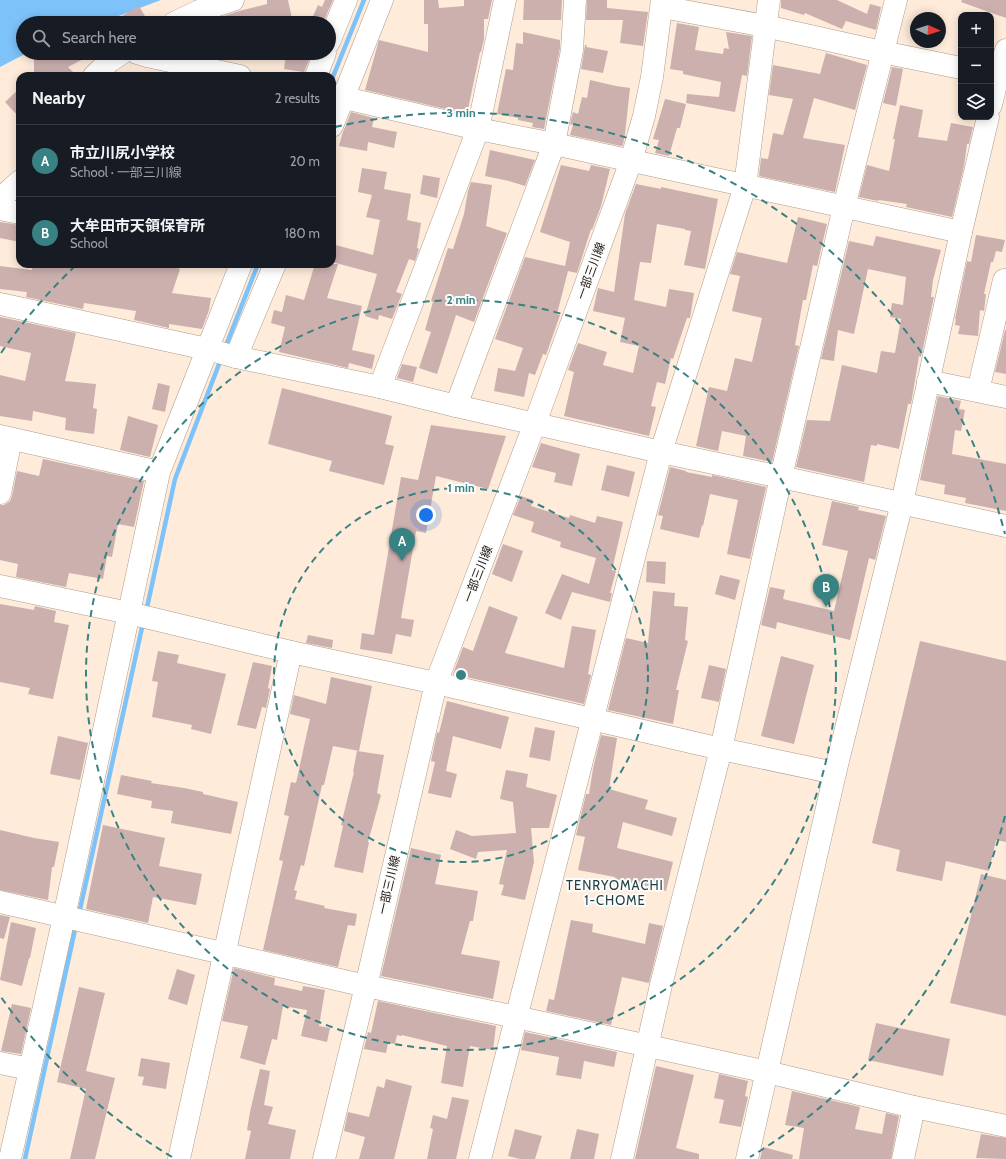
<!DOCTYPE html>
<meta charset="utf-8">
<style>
body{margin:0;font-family:Cabin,"Noto Sans JP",sans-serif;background:#20242c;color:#f1f3f6}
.controls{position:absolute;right:12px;top:12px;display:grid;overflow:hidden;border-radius:8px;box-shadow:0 2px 10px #0003}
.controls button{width:36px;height:36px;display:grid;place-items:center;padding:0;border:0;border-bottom:1px solid #363941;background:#171b24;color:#f1f3f6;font:20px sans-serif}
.compass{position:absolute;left:910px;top:12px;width:36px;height:36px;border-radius:50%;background:#171b24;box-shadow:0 2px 10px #0003;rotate:93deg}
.you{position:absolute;left:426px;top:515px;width:14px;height:14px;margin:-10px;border:3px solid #fff;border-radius:50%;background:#1a73e8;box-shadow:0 0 0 6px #1a73e833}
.badge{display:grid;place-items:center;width:26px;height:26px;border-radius:50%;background:#398283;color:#fff;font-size:13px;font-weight:700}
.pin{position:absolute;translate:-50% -33px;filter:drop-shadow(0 1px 2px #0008)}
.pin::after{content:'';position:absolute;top:21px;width:14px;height:12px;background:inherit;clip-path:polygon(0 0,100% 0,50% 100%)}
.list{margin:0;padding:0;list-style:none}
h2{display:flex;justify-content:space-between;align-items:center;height:52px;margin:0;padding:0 16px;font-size:17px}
h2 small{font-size:13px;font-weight:400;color:#9ea1a6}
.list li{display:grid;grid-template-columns:26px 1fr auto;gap:12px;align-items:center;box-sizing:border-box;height:72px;padding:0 16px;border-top:1px solid #363941}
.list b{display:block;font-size:15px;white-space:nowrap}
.list p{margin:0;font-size:13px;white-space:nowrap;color:#9ea1a6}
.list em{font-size:13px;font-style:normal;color:#9ea1a6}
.icon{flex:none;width:22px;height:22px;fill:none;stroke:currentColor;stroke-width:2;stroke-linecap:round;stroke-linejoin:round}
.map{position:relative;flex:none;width:1006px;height:1159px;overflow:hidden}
.search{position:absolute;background:#171b24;box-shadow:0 2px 10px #0003;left:16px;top:16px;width:320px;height:44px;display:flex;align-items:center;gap:10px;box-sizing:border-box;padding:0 14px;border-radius:22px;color:#9ea1a6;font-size:15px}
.panel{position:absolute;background:#171b24;box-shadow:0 2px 10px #0003;left:16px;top:72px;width:320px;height:196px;border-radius:12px}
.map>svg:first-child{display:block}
.water{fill:#7dc2f9}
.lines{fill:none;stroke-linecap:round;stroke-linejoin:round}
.stream{stroke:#7dc2f9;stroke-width:4.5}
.building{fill:#cbb0ae}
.minor-casing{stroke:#ae9c8c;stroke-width:23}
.major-casing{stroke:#ae9c8c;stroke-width:23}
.minor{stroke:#fff;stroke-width:22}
.major{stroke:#fff;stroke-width:22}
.ring{fill:none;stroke:#398283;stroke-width:2;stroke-dasharray:7 5}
.labels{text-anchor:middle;stroke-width:4;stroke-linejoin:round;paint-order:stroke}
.street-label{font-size:12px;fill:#1d1611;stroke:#fcfcfc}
.neighbourhood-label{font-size:13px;letter-spacing:1px;fill:#1c3e3f;stroke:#fcfcfc}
.centre{fill:#398283;stroke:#fcfcfc;stroke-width:2}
.ring-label{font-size:12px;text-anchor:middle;font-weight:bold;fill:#398283;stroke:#fcfcfc;stroke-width:4;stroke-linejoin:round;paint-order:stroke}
</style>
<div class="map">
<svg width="1006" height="1159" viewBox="0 0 1006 1159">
<rect width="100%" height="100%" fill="#feebda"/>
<path class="water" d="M0,0H161L100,23H23V53H27L0,67Z"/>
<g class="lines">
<g class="stream">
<path d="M332,79L364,0"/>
<path d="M225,348L258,264"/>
<path d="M146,612L175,479L221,359"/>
<path d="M79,914L143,623"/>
<path d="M25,1159L76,925"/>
</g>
</g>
<g class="building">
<path d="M267,0H288L293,23H203L239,11L267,4Z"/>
<path d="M325,0H333L323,23H310L318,5L322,7Z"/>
<path d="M424,0H438L439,8L464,6V0H492L488,19H484V39L481,52H480L467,114L365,90L379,40L428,52V24H424Z"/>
<path d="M524,0H562L561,20H523Z"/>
<path d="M587,0H607V8L648,12L643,46L620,43L623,20H586Z"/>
<path d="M781,0H837L867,14L870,4L881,7L876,30L846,21L842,29L805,13L804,15L781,8Z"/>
<path d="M962,0H1006V18L961,2Z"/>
<path d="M139,6L149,23H110Z"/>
<path d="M677,23L699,27L695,50L723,54L724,48L729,49L726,32L752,36L747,76L742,75L735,112L686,103L687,94L719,97L721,82L683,74V71L670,69Z"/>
<path d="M523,32L560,40V48L544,129L532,127L533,123L518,120V118L497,114L506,69L513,70L516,43L523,44Z"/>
<path d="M585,45H587L586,47L608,51L603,73L581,69Z"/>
<path d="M286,53H312L304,72L284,69Z"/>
<path d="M826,53L867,65L855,110L814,98L803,138L845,145L835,192L759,176L761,158L768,159L773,133L783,135L793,99L769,95L773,65L820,74Z"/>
<path d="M34,54H93L68,67L77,76H34Z"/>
<path d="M892,67L903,69L896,106L883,103Z"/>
<path d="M590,80L616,86L630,88L625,134L623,145L621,146L570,135L573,125L570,124L573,112L578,114L582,97L587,98Z"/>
<path d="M20,88V118L5,102Z"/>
<path d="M665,99L686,104L680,128H677L669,156L655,153L659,140L653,139Z"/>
<path d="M900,105L923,110L918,137L947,141L951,123L973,127L969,144H967L964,166L952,217L906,207L907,204L879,200L878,201L859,197L867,165L889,171L895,139H893Z"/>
<path d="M351,112L374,118L372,127L397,132L394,148L368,142L367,151L339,146L343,132Z"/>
<path d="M490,150L535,160L525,186L509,181L485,176Z"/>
<path d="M561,165L589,171L591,165L610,169L601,206L592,230L591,229L577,273L568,271L557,314L560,315L546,355L543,354L535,375L529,373L524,397L494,391L498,368L515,371L523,348L495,339L525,257L565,266L570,242L540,232Z"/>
<path d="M362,168L387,172L384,189L411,194L407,220L421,223L417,248L419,249L415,261L409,259L396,292L402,294L392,319L379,315L378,320L365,316L377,274L332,262V244L373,255L380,220L366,217L372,195L358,192Z"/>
<path d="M423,175L440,178L437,198L420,194Z"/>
<path d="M471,182L492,185L486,226L507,233L474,322L456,315L437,374L419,368L431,332L425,330L433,302L431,301L448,248L453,249L464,214L468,191Z"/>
<path d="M636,184L661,189V187L718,199L705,269L684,265L691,231L685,230V229L657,224L651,263L640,262L634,300L666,307L669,289L694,293L690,318H687L673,359L671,358L665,384L657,382L651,406L656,407L649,436L564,416L574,372L568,370L578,343L607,352L603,365L633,373L639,346L620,342L625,318L593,311L598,288L614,292L625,214Z"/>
<path d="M798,217L827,224L817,266L813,265L806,300H803L795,345L799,346L772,462L743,456L746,436L722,431L718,451L696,446L709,387L727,391L735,358L752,362L762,318L732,311L740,276L730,274L737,252L787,263Z"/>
<path d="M0,222L20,225V242L0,238Z"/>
<path d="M976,235L1005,240L1002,252L996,251L993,262H991L984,294H986L984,311L980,310L978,336L958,334L960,326L955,325L956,319H955L967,261L971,262Z"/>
<path d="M876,236L941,250L933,280L931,297H934L921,357L919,356L911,404H908L899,449L877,444V446L871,445L864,482L796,467L807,420L830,421L842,365L877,373L881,351L895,353L901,319L890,317L892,303L903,305L906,277L868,269L854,334L838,330L834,361L821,359L849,241L873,246Z"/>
<path d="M33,264H163L180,269L172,293L211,298L209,310L202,329L169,324V328L134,320L136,311L84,303L83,309L26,297L27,292L0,289V266L32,270Z"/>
<path d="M315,264H338L327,298L362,306L352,350L375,355L372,369L349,363L348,368L279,352L285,327L271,323L274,310L282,312L286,295L304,300Z"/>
<path d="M0,317L76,333L65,381L96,384L93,408L97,409L94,434L65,430L66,418L33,411L32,421L0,416V375L25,381L31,353L0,346Z"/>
<path d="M1005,330H1006V374L995,372Z"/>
<path d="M402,364L417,367L413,382L397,378Z"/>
<path d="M158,383L170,386L165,412L152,409Z"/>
<path d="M282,388L392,416L385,444L394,446L384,485L329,471L332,461L268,444Z"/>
<path d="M938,396L961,401L959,409L965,410L961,431L955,430L952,454L1006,464V511L965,503L966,498L944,494L945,485L920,480Z"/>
<path d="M128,416L158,425L150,457L120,450Z"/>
<path d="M431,425L506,436L488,489L436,476L426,533L416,531L401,618L414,620L411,637L396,634L392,654L360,649L362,633L374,635L401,477L418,480Z"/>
<path d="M541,443L580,454L572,486L554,482L556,473L532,467Z"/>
<path d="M43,459L144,481L134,527L118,524L112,557L107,556L103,579L69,573L66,587L16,577L18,564L0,560V505H4L10,501L12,496L17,471L39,476Z"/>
<path d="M607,465L635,472L629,497L601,490Z"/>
<path d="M670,467L686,471V472L712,477V475L766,487L750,559L727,554L738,500L710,494L703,526L702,525L699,538L660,529L663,516L658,515Z"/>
<path d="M521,496L533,500L531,506L569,518L570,515L595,523L597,516L623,522L612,570L616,571L610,593H612L610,602L572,592L561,620L545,613L562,574L589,584L596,558L560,547L561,542L531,532L534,522L513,515Z"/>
<path d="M832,501L859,507L858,510L886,516L875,560L869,558L850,640L777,622L776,629L761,625L770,587L785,590L783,599L834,611L848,551L822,545Z"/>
<path d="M503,544L523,551L512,582L492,574Z"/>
<path d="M647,561L666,562L665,584L646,582Z"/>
<path d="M720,575L740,580L735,600L715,594Z"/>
<path d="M653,591L675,593L674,606L688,607L685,640L688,641L676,690H679L673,724L608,710L626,638L648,643Z"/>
<path d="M0,604L34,610L35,606L56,611L54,622L69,625L53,699L28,694L30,688L0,682Z"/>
<path d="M489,606L518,617L505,653L564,668L572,626L596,630L588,674L591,675L584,704L453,674L463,647L473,651Z"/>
<path d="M308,635L333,640L332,648L306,643Z"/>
<path d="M920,641L1006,661V842L996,840L989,871L946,861L942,881L896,871L900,850L872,843Z"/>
<path d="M158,651L179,655L177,663L226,674L211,734L191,729L192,725L152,717L158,682L152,681Z"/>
<path d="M781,656L814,665L794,744L761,736Z"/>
<path d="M253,662L272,666L268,688L270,689L266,708L262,707L256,729L237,725Z"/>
<path d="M709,665L726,669L719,702L701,698Z"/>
<path d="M331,677L372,686L359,751L333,746L324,785H322L304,866L301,865L294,890L297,891L295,899L325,906L324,908L357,914L355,926L348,925L338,967L263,950L283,861L279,860L289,816L284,815L291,782L296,783L310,719L290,714L294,695L326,704Z"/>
<path d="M447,701L509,717L501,749L453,736L446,771L457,774L451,798L428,793L435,762L431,761L437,732L439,733Z"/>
<path d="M535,727L555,731L550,761L529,757Z"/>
<path d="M601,735L617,738L609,789L648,800L645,809L677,818L672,836L623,822L617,848L673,862L666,891L632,882V883L614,879L615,877L578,870L585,837L576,835L586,794H589L593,769Z"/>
<path d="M58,736L88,743L80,780L50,774Z"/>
<path d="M357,751L384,755L377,793L381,795L368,842H369L363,873L334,867L343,826L341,825L354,772H353Z"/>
<path d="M506,770L528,774L526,787L557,795L549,828H531L534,862L525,900L501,895L504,885L499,884L507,850L478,852L476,859L450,849L456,830L472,836L516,833L513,802L500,799Z"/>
<path d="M121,775L152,781L151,783L184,788L203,792V794L238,802L231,834L171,823L173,811L151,808L152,801L117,794Z"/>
<path d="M103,825L165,838L159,866L202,874L196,905L153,897L148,923L86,909Z"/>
<path d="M0,830L34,838L59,842L54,867H52L48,900L0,890Z"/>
<path d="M411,848L441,855L435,884L478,891L473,921H470L461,954L500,961L493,999L381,976Z"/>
<path d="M981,874L1006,880V1016L950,1003Z"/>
<path d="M0,915L10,917L4,939L0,938Z"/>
<path d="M571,920L593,924L592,932L645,944L649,923L663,926L649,983L622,977L611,1025L546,1011L549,999L554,1000Z"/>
<path d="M11,922L36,928L30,958H29L22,986L0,980Z"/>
<path d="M234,968L275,978L274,985L302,991L303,986L325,990L319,1026L330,1028L327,1042L301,1036L307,1010L283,1006L277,1040L272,1039L265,1065L240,1058L248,1026L222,1021Z"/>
<path d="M177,969L195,975L187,1005L168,999Z"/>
<path d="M79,987L105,993L86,1071L115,1078L95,1159H70L86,1089L57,1082Z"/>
<path d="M378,1001L496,1026L493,1050L470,1046L463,1087L441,1083L447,1046L402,1035L401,1036L397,1035L395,1044L388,1043L386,1053L364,1049L368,1032L371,1033Z"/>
<path d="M12,1004L31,1008L21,1054L1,1051Z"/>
<path d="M876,1023L950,1039L943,1076L868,1060Z"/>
<path d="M525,1032L617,1052L614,1067L584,1061L581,1079L556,1075L559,1057L521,1050Z"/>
<path d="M141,1058L170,1063L166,1089L142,1085L144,1077L138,1076Z"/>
<path d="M656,1066L694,1075L676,1148L699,1154V1159H635Z"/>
<path d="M260,1069L270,1071L264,1105L273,1107L268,1124L296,1130L290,1159H245L251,1131L247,1130L250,1112Z"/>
<path d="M719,1074L748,1081L745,1096L748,1097L741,1127L719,1123L724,1100L714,1098Z"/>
<path d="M386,1079L412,1086L394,1159H359L365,1137L344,1131L348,1112L369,1117L377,1086L384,1088Z"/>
<path d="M792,1091L860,1107L855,1129L882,1134L886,1113L899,1116L891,1159H799L804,1128L785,1125Z"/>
<path d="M452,1097L469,1100L456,1159H427L433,1129L430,1128L433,1115L447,1119Z"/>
<path d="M515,1129L542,1136L535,1159H520L508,1156Z"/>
<path d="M577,1129L599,1134L594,1159H570Z"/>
<path d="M981,1134L1006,1138V1159L976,1158Z"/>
<path d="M763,1147L793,1155L792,1159H760Z"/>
</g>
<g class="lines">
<g class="minor-casing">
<g id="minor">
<path d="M662,7L765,26L882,52L961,68"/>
<path d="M174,23L199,11L233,0"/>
<path d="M329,42L346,0"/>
<path d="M137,53L147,56L240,76"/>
<path d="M94,76L110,61L122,53"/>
<path d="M316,76L325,53"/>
<path d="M332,95L478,129L554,144L961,232"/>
<path d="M991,105L998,76L1006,50"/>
<path d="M332,126L382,0"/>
<path d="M0,199L20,181"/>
<path d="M0,209L20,213"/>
<path d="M0,304L207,349L236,357L380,387L456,406L661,452L781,477L1006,526"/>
<path d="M236,357L275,264"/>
<path d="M928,381L1006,397"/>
<path d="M380,387L478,129L505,0"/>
<path d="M978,391L1004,280H1006"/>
<path d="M456,406L554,144L572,50L575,0"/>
<path d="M0,436L159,472"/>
<path d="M0,493L11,439"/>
<path d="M0,586L129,613L291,652L436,683L721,749L835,773"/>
<path d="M0,902L366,986L516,1017L767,1072L914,1107L1006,1126"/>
<path d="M0,1063L30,1069"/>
<path d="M10,1159L64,917L159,472L241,264"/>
<path d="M179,1159L291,652"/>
<path d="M480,1159L661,452L745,186L769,0"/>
<path d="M622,1159L661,985L721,749L781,477L844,207L896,0"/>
<path d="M747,1159L835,773L902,503L961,232L988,117"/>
<path d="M903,1159L914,1107"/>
</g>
</g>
<g class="major-casing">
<path id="major" d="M324,1159L366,986L436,683L535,423L631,161L644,116L652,77L662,0"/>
</g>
<use href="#minor" class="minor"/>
<use href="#major" class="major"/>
</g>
<g class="ring">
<circle cx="461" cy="675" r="187"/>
<circle cx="461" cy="675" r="375"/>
<path d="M1005 816A562 562 0 0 1 750 1157M172 1157A562 562 0 0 1 1 997M1 353A562 562 0 0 1 74 267M335 127A562 562 0 0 1 1005 534"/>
</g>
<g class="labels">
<g class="street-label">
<text transform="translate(591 271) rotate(-70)" y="4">一部三川線</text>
<text transform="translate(478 574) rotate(-69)" y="4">一部三川線</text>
<text transform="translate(389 885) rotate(-77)" y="4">一部三川線</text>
</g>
<g class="neighbourhood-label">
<text x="615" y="890">TENRYOMACHI<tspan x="615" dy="15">1-CHOME</tspan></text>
</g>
</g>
<circle cx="461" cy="675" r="6" class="centre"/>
<g class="ring-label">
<text x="461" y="117">3 min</text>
<text x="461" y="304">2 min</text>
<text x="461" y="492">1 min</text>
</g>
</svg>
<div class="controls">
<button>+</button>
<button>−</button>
<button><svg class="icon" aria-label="layers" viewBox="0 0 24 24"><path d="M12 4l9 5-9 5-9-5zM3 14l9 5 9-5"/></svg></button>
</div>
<svg class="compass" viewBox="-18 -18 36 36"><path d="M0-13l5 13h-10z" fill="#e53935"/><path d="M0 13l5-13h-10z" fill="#9ea1a6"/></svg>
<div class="you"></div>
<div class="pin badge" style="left:402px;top:561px">A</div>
<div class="pin badge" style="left:826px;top:607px">B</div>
<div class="search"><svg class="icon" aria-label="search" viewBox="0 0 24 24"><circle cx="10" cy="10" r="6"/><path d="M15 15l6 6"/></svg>Search here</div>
<section class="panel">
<h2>Nearby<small>2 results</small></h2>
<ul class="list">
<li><span class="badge">A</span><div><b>市立川尻小学校</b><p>School · 一部三川線</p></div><em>20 m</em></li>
<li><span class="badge">B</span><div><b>大牟田市天領保育所</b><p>School</p></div><em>180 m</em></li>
</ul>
</section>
</div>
